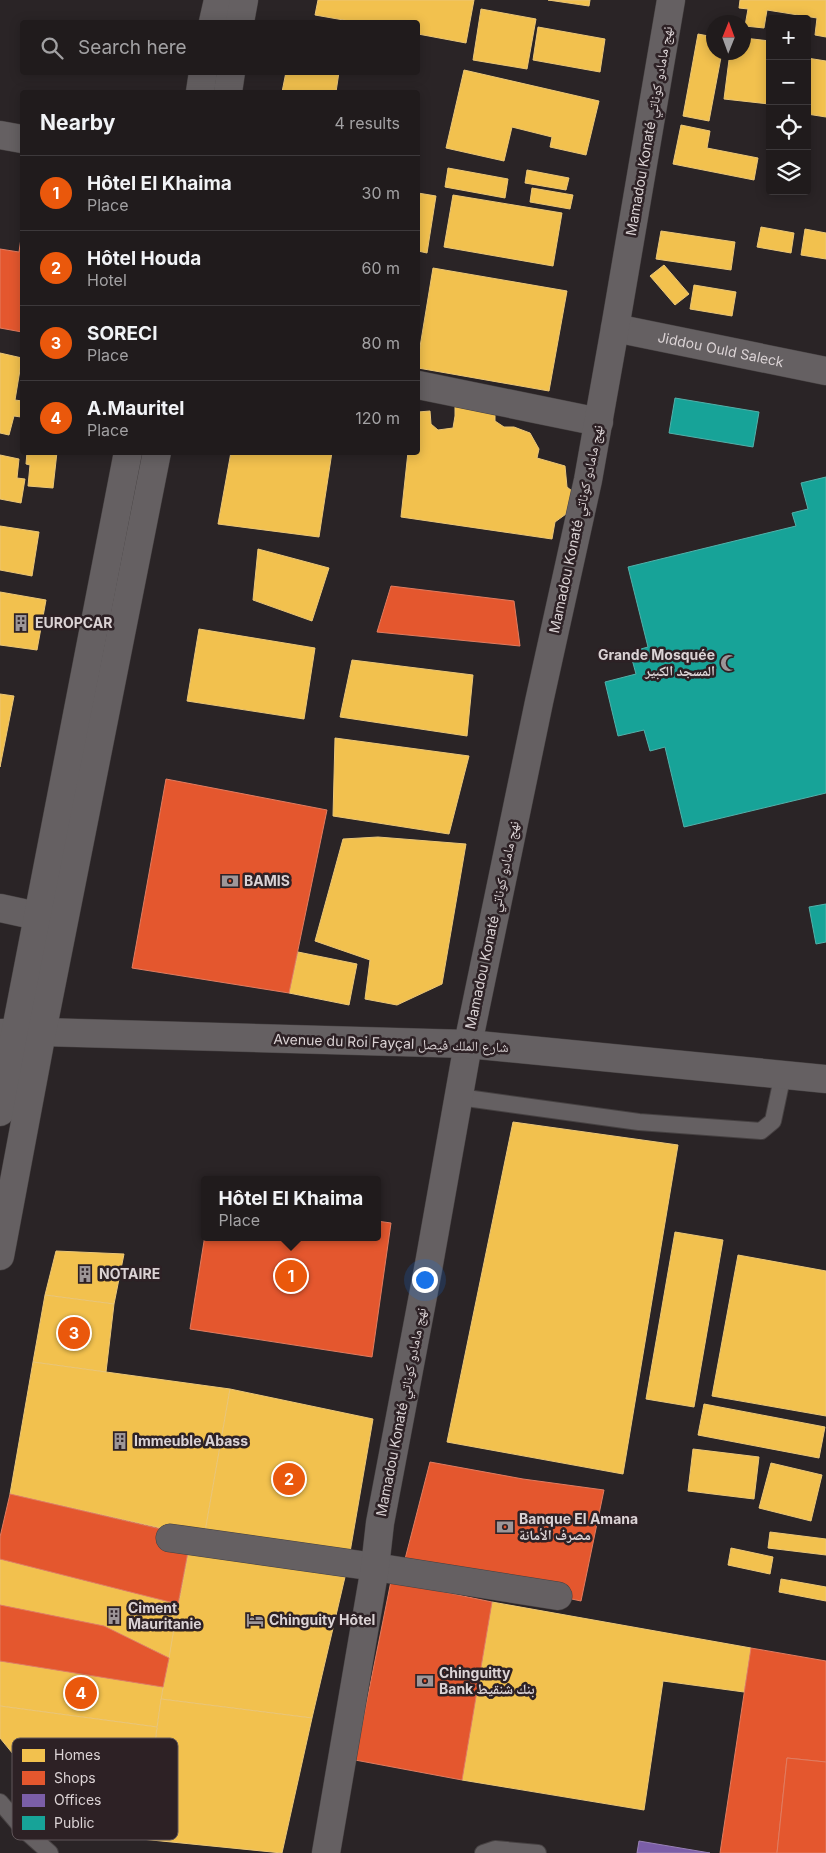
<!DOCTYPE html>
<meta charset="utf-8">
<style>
body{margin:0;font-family:Inter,"Noto Naskh Arabic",sans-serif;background:#2d2829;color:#f1f3f6}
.controls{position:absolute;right:15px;top:15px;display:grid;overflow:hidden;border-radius:5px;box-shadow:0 2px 12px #0003}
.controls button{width:45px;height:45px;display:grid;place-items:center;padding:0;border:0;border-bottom:1px solid #3d393b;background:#201b1c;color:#f1f3f6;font:25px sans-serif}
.compass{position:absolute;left:706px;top:15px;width:45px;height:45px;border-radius:50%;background:#201b1c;box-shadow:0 2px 12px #0003;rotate:1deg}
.you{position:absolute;left:424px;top:1279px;width:18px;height:18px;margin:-12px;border:4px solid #fff;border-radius:50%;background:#1a73e8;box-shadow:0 0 0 8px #1a73e833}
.badge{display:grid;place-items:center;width:32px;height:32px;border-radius:50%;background:#ea580c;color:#fff;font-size:16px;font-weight:700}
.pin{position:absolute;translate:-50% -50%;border:2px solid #fff;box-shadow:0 1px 5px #0006}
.popup{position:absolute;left:201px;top:1176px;width:180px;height:65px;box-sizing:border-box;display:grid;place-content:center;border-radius:5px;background:#201b1c;filter:drop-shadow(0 1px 4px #0005);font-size:16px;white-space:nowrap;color:#a2a1a3}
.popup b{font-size:19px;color:#f1f3f6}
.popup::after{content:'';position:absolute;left:50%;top:100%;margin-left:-10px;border:10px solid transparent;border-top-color:#201b1c}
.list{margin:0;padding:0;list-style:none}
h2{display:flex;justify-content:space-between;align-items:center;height:65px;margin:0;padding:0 20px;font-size:21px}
h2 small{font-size:16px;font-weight:400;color:#a2a1a3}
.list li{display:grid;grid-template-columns:32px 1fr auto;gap:15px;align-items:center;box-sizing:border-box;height:75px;padding:0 20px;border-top:1px solid #3d393b}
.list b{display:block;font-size:19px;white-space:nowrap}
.list p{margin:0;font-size:16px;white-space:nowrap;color:#a2a1a3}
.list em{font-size:16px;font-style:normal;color:#a2a1a3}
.icon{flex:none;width:28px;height:28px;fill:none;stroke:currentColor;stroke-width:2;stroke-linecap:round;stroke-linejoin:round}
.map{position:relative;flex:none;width:826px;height:1853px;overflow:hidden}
.search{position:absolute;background:#201b1c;box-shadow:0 2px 12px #0003;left:20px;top:20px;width:400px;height:55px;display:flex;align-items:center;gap:12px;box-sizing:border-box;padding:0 18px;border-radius:5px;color:#a2a1a3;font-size:19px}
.panel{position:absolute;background:#201b1c;box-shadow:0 2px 12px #0003;left:20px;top:90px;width:400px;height:365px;border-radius:5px}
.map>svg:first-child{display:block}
.homes{fill:#f2c14e;stroke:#ebc676}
.shops{fill:#e4572e;stroke:#e17c60}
.offices{fill:#7b5ea7;stroke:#9881b5}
.public{fill:#17a398;stroke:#52b1aa}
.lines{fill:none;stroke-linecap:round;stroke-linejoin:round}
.service-casing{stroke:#464142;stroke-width:18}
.minor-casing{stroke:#464142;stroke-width:29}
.tertiary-casing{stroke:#464142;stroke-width:29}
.service{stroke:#656062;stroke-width:16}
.minor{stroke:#656062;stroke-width:28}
.tertiary{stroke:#656062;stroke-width:28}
.labels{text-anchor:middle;stroke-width:5;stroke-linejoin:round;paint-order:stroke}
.street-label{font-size:14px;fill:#dbd3d5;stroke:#2d2125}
.poi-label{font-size:14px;font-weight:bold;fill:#dbd3d5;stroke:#2d2125;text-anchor:start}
.key{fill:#2d2125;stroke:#61565a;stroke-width:1}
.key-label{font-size:14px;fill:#dbd3d5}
</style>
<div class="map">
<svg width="826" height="1853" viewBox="0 0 826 1853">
<rect width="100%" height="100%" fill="#2a2426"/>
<g class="homes">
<path d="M318,0H474L466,43L418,34V22H355L315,15Z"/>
<path d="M548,0H590L589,6Z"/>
<path d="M740,0H826V37L815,35L817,18L767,10L764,28L745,26L748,9L739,8Z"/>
<path d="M481,9L536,19L527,69L473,60Z"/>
<path d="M538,27L605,39L600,72L533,60Z"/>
<path d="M698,34L714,37V52H722L709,121L683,116Z"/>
<path d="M744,38L770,41L769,104L724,99L730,52H744Z"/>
<path d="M807,58L826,61V117L807,114Z"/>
<path d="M464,70L599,101L586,155L550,147L552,137L512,127L504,161L446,148Z"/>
<path d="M286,72H339L336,92H282Z"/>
<path d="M681,125L710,131L707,148L758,158L754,180L673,164Z"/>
<path d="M448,168L508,179L505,198L445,187Z"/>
<path d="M527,170L569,178L566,190L525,183Z"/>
<path d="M532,188L573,195L570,209L530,202Z"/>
<path d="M418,193L436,196L427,253L418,251Z"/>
<path d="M453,195L562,213L553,266L444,247Z"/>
<path d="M761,227L794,233L791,253L757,247Z"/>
<path d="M805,229L826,233V259L801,255Z"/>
<path d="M661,231L735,242L731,270L656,259Z"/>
<path d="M664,265L689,294L675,305L650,276Z"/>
<path d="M433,268L567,291L549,391L418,368V359Z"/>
<path d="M694,285L736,292L732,316L690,309Z"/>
<path d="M0,353L22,358L15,400L22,401V410L21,417L14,416L9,435L0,433Z"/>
<path d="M455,403L495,411V421L504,427H514L530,433L539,449L537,458L565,466L567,487L572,491L566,514L555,522L552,539L401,517L408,452H418V412L430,411L431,424L438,430L453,428L455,416Z"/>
<path d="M27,452H57L53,488L28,486L30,465L26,464Z"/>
<path d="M231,452H332L319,537L218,524Z"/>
<path d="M0,455L19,459L17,478L25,479L21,503L0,499Z"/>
<path d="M0,526L39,532L32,576L0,570Z"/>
<path d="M258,549L329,568L312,621L253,600Z"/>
<path d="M0,592L46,600L37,650L0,645Z"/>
<path d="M199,629L315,648L304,719L187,701Z"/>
<path d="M352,660L473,675L467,736L340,717Z"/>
<path d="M0,694L14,696L0,767Z"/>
<path d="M335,738L469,756L449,834L333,816Z"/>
<path d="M378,837L466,844L442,984L397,1005L365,999L370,960L315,941L343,839Z"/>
<path d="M298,952L357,964L349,1005L289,993Z"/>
<path d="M513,1122L678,1145L623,1474L447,1442Z"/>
<path d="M675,1232L723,1240L694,1407L646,1399Z"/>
<path d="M56,1251L124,1254L114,1304L45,1295Z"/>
<path d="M738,1255L826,1271V1416L712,1396Z"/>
<path d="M45,1295L114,1304L106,1372L33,1362Z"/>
<path d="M33,1362L230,1389L204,1538L10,1494Z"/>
<path d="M230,1389L373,1419L349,1558L204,1538Z"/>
<path d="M704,1404L825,1427L819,1458L698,1435Z"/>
<path d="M693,1449L759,1457L754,1499L688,1491Z"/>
<path d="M771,1463L822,1475L811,1521L759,1508Z"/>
<path d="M770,1532L826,1539V1555L768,1548Z"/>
<path d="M731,1548L773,1557L770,1574L728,1565Z"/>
<path d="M188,1553L345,1577L312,1718L161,1699Z"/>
<path d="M0,1559L178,1604L169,1658L104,1626L0,1605Z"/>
<path d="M781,1579L826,1587V1601L779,1592Z"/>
<path d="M492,1602L751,1648L744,1692L663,1681L644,1810L462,1780Z"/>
<path d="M0,1661L163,1687L157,1727L0,1706Z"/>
<path d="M161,1699L312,1718L282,1853L111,1836L152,1765Z"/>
<path d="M0,1706L157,1727L152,1765L49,1798L0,1738Z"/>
</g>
<g class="shops">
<path d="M22,231V332L0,328V249L19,252Z"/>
<path d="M391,586L514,601L520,646L377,632Z"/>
<path d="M166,779L327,810L289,993L132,968Z"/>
<path d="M377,1221L391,1223L372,1357L190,1329L205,1235V1237H377Z"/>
<path d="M430,1462L523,1479L604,1490L581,1601L404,1563Z"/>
<path d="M10,1494L191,1536L178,1604L0,1559V1537Z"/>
<path d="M391,1581L492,1602L462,1780L355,1760Z"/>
<path d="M0,1605L104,1626L169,1658L163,1687L0,1661Z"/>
<path d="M751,1648L826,1661V1762L787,1758L777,1853H720Z"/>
<path d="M787,1758L826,1762V1853H777Z"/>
<path d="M152,1765L111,1836L80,1826L49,1798Z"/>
</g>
<path class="offices" d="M639,1841L710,1853H637Z"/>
<g class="public">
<path d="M675,398L759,412L753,447L669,433Z"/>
<path d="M826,477V793L684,827L665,747L650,751L644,730L618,736L605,682L636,674L630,652L648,647L628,567L796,526L792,513L808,509L801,483Z"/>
<path d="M826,904V942L816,944L809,907Z"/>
</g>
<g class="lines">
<g class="service-casing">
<g id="service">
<path d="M459,1097L639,1122L761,1131L773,1121L783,1074"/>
<path d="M0,1802L23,1829L50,1853"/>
<path d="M483,1853L495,1849L538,1853"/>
</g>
</g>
<g class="minor-casing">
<g id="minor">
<path d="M0,135L22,139"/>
<path id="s1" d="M615,328L826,371"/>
<path d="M418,385L599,422"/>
<path d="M0,908L60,921"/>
<path d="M170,1538L375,1567L558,1596"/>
<path d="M326,1853L375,1567L380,1523L429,1264L468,1044L539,702L588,480L615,328L671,0"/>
</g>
</g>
<g class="tertiary-casing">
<g id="tertiary">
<path d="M213,22L218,0"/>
<path d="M240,22L244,0"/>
<path d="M200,92L203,72"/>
<path d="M228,92L231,72"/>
<path d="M0,1033L42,1032L468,1044L826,1079"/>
<path d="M0,1112L128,452"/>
<path d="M0,1256L42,1032L157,452"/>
</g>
</g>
<use href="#service" class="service"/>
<use href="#minor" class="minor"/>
<use href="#tertiary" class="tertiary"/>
</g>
<defs>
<g id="building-bare" transform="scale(1.35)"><path d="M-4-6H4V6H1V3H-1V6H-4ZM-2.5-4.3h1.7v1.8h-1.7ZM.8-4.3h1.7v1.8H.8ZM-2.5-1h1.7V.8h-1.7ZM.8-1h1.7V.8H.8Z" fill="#9d9698" stroke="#2d2125" stroke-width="2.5" paint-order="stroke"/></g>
<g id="mosque-bare" transform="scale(1.35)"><path d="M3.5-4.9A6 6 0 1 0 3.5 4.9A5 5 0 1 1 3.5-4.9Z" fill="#9d9698" stroke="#2d2125" stroke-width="2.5" paint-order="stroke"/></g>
<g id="bank-bare" transform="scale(1.35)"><path d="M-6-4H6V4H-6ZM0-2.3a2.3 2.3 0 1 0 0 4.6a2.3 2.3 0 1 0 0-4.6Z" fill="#9d9698" stroke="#2d2125" stroke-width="2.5" paint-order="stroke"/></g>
<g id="hotel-bare" transform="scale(1.35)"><path d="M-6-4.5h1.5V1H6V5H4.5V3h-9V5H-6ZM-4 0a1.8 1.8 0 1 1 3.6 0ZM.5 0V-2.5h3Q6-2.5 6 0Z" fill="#9d9698" stroke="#2d2125" stroke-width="2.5" paint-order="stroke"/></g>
</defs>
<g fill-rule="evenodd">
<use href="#building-bare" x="21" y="623"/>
<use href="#mosque-bare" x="729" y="663"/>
<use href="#bank-bare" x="230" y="881"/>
<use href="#building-bare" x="85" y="1274"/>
<use href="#building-bare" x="120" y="1441"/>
<use href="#bank-bare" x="505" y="1527"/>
<use href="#building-bare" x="114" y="1616"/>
<use href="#hotel-bare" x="255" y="1620"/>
<use href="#bank-bare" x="425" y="1681"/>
</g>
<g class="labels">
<g class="street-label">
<text transform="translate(649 131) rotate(-80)" y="5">Mamadou Konaté نهج مامادو كوناتي</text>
<text dy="5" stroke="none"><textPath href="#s1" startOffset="108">Jiddou Ould Saleck</textPath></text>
<text transform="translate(576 529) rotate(-78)" y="5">Mamadou Konaté نهج مامادو كوناتي</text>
<text transform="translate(492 925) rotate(-78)" y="5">Mamadou Konaté نهج مامادو كوناتي</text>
<text transform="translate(391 1043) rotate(2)" y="5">Avenue du Roi Fayçal شارع الملك فيصل</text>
<text transform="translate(401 1412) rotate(-79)" y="5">Mamadou Konaté نهج مامادو كوناتي</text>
</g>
<g class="poi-label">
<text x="35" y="628">EUROPCAR</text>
<text x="715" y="660" text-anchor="end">Grande Mosquée<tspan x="715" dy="16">المسجد الكبير</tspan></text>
<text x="244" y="886">BAMIS</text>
<text x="99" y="1279">NOTAIRE</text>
<text x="134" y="1446">Immeuble Abass</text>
<text x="519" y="1524">Banque El Amana<tspan x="519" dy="16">مصرف الأمانة</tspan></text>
<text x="128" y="1613">Ciment<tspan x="128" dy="16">Mauritanie</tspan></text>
<text x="269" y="1625">Chinguity Hôtel</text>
<text x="439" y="1678">Chinguitty<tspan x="439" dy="16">Bank بنك شنقيط</tspan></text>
</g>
</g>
<rect x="12" y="1738" width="166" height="102" rx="8" class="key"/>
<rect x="22" y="1749" width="23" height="13" fill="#f2c14e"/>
<rect x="22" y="1771" width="23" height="14" fill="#e4572e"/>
<rect x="22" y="1794" width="23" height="13" fill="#7b5ea7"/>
<rect x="22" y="1816" width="23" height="14" fill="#17a398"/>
<g class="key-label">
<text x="54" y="1760">Homes</text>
<text x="54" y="1783">Shops</text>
<text x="54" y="1805">Offices</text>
<text x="54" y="1828">Public</text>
</g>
</svg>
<div class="controls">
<button>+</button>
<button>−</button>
<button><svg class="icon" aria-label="locate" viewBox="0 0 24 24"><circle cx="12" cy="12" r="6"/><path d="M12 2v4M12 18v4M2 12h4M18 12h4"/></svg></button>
<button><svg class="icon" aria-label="layers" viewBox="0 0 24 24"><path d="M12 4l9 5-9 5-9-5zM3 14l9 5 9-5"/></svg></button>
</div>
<svg class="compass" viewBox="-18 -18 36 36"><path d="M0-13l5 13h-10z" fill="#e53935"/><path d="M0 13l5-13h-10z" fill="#a2a1a3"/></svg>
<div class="you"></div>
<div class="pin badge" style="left:291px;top:1276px">1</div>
<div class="popup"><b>Hôtel El Khaima</b>Place</div>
<div class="pin badge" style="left:289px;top:1479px">2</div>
<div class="pin badge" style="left:74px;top:1333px">3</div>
<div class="pin badge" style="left:81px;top:1693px">4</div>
<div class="search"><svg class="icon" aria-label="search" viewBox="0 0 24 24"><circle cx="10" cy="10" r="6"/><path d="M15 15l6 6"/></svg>Search here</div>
<section class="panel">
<h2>Nearby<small>4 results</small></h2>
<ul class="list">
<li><span class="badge">1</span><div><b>Hôtel El Khaima</b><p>Place</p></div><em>30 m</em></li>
<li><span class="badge">2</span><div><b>Hôtel Houda</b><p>Hotel</p></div><em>60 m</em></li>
<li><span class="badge">3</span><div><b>SORECI</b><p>Place</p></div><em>80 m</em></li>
<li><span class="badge">4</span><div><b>A.Mauritel</b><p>Place</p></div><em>120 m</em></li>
</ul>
</section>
</div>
